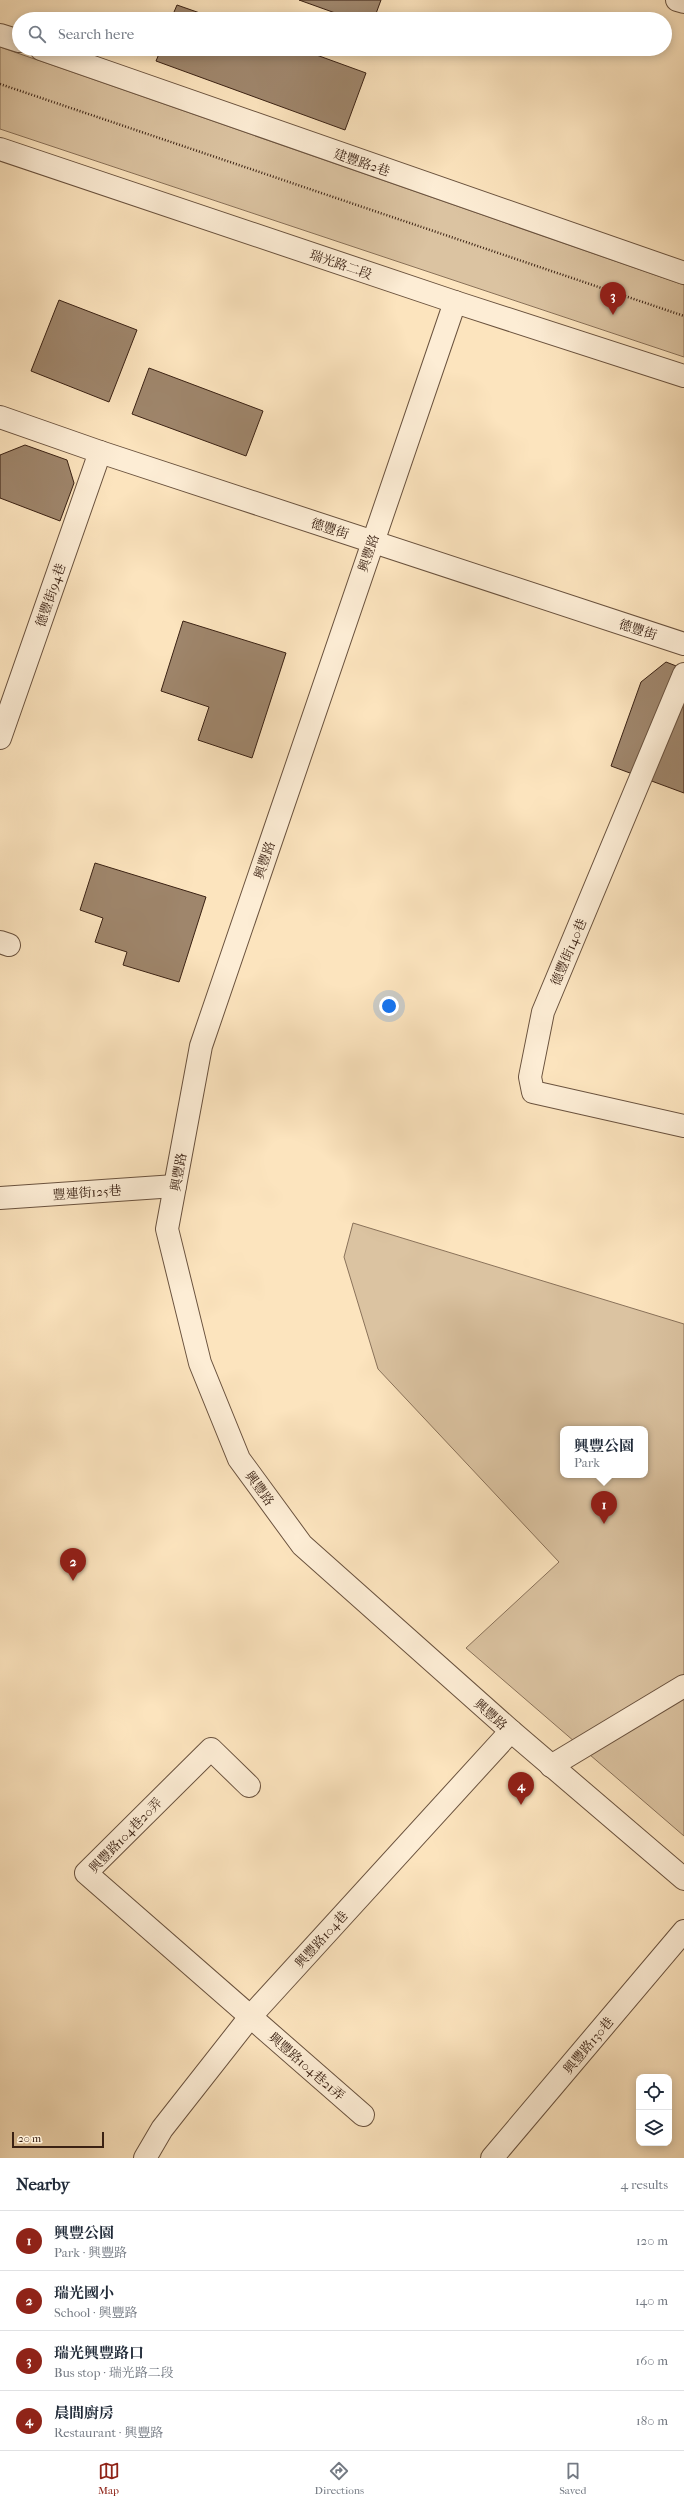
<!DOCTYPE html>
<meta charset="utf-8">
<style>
body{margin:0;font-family:"IM FELL French Canon","Noto Serif TC",serif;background:#f2f2f3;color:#1f2937}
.controls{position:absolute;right:12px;bottom:12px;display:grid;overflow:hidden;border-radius:8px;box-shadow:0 2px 10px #0003}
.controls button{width:36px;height:36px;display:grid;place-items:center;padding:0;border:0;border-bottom:1px solid #e0e1e3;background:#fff;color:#1f2937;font:20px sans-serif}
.scale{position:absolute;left:12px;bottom:10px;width:92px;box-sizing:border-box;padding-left:4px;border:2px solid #3a2113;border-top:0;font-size:11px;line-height:14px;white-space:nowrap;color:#3a2113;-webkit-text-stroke:3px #fdedd5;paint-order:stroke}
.you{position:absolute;left:389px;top:1006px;width:14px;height:14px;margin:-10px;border:3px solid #fff;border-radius:50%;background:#1a73e8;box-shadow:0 0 0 6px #1a73e833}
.badge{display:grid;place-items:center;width:26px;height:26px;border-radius:50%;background:#8f2418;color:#fff;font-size:13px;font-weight:700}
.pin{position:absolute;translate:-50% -33px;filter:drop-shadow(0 1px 2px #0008)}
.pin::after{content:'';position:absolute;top:21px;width:14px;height:12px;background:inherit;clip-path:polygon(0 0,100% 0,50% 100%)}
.popup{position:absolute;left:560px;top:1426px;width:88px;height:52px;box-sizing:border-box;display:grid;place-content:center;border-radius:8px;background:#fff;filter:drop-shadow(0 1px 3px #0005);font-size:13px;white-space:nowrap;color:#747a83}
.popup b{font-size:15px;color:#1f2937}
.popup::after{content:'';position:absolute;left:50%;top:100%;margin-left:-8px;border:8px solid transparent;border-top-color:#fff}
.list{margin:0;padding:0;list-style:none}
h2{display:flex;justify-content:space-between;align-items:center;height:52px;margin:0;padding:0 16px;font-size:17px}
h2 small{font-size:13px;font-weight:400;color:#747a83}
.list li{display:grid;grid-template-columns:26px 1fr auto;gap:12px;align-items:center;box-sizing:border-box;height:60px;padding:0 16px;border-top:1px solid #e0e1e3}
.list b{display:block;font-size:15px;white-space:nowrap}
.list p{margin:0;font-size:13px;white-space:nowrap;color:#747a83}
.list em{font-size:13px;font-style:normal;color:#747a83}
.icon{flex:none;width:22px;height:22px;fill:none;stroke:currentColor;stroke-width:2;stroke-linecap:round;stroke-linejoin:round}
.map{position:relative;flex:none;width:684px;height:2158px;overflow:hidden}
.search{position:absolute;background:#fff;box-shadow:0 2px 10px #0003;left:12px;right:12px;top:12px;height:44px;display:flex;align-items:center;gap:10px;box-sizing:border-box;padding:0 14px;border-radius:22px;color:#747a83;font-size:15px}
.sheet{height:292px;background:#fff}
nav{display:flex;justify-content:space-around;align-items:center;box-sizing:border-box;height:56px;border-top:1px solid #e0e1e3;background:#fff;font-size:11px;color:#747a83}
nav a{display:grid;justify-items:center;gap:2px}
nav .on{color:#8f2418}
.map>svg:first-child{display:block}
.green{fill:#dbc3a1;stroke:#8a725a;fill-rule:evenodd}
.building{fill:#9f866c;stroke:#3a2113}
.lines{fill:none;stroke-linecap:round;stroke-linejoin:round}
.minor-casing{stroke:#6a523e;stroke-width:24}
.path{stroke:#3a2113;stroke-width:2.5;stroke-dasharray:1 2;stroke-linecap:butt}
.minor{stroke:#fdedd5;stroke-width:22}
.labels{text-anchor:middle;stroke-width:3.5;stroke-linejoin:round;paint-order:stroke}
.street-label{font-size:13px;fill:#3a2113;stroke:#fdedd5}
</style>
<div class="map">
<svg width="684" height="2158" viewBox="0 0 684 2158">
<rect width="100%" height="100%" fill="#fce4be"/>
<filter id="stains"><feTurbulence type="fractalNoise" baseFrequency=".005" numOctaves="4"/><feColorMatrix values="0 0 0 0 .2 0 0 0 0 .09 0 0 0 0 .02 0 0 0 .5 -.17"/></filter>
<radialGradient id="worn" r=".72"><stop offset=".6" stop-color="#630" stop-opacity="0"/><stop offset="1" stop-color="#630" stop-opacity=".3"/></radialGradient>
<g class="green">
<path d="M0,47L684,285V357L0,129Z"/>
<path d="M353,1223L684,1324V1836L466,1648L559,1562L378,1369L344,1257ZM563,1429H645V1475H563Z"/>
</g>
<g class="building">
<path d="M299,0H381L374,19H352Z"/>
<path d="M177,5L217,19H171Z"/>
<path d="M161,49H300L366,73L345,130L156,61Z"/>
<path d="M59,300L137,330L109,402L31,371Z"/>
<path d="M149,368L263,411L246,456L132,414Z"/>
<path d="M25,445L67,460L74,483L60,521L0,498V455Z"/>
<path d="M183,621L286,653L252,758L198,740L209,707L161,691Z"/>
<path d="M666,662L684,669V793L611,766L641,682Z"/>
<path d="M95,863L206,897L179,982L123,965L127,952L95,942L103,918L80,910Z"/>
</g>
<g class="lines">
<g class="minor-casing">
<g id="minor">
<path d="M677,0L684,2"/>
<path d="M0,35L19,41"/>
<path d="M41,49L684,273"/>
<path d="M0,149L455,302L684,376"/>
<path d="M455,302L201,1046L167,1229L200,1363L239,1459L302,1545L511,1731L684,1879"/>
<path d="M0,417L100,452L684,644"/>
<path d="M684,674L543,1012L530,1077L533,1092L684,1126"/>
<path d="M0,738L100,452"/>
<path d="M0,942L9,945"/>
<path d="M0,1198L175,1186"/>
<path d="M551,1766L684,1686"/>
<path d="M249,1786L211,1749L86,1873L363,2115"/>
<path d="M145,2158L162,2129L250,2017L511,1731"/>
<path d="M492,2158L684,1931"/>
</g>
</g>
<path class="path" d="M0,84L684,316"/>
<use href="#minor" class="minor"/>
</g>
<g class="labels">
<g class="street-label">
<text transform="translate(362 162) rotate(19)" y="5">建豐路2巷</text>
<text transform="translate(341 264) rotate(19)" y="5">瑞光路二段</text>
<text transform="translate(330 528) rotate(18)" y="5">德豐街</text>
<text transform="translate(368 553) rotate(-71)" y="5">興豐路</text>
<text transform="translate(50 595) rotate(-71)" y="5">德豐街94巷</text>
<text transform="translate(638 629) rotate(18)" y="5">德豐街</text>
<text transform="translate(264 860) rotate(-71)" y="5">興豐路</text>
<text transform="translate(568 952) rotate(-67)" y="5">德豐街140巷</text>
<text transform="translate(178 1172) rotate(-80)" y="5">興豐路</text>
<text transform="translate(87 1192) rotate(-4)" y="5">豐連街125巷</text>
<text transform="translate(260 1488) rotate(54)" y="5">興豐路</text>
<text transform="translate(491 1714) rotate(42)" y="5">興豐路</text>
<text transform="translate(125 1835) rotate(-46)" y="5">興豐路104巷20弄</text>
<text transform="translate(321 1939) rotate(-48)" y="5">興豐路104巷</text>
<text transform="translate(588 2045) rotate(-50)" y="5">興豐路130巷</text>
<text transform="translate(307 2066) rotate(41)" y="5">興豐路104巷21弄</text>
</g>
</g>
<rect width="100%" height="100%" filter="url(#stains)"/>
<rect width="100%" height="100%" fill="url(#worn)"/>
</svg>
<div class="controls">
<button><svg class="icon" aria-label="locate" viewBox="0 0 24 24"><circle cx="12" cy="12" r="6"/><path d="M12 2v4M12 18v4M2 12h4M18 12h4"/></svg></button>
<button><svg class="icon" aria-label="layers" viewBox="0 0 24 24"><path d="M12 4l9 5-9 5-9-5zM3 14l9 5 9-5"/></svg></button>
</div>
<div class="scale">20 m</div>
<div class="you"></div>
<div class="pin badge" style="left:604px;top:1524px">1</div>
<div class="popup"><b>興豐公園</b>Park</div>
<div class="pin badge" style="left:73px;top:1581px">2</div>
<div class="pin badge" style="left:613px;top:315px">3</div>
<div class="pin badge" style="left:521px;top:1805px">4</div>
<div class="search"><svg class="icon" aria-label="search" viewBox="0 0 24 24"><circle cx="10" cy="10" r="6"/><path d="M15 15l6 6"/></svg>Search here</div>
</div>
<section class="sheet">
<h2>Nearby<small>4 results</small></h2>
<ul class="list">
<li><span class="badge">1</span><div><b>興豐公園</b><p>Park · 興豐路</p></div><em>120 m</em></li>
<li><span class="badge">2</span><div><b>瑞光國小</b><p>School · 興豐路</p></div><em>140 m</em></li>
<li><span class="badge">3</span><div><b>瑞光興豐路口</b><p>Bus stop · 瑞光路二段</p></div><em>160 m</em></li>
<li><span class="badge">4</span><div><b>晨間廚房</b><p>Restaurant · 興豐路</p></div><em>180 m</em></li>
</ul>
</section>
<nav>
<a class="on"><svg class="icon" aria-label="map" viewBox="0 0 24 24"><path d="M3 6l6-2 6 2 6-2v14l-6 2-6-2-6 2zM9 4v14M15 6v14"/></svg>Map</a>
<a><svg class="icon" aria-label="directions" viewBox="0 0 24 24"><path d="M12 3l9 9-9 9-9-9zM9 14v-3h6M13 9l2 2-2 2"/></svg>Directions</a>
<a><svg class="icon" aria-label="saved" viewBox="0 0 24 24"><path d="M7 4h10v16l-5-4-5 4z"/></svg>Saved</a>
</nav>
